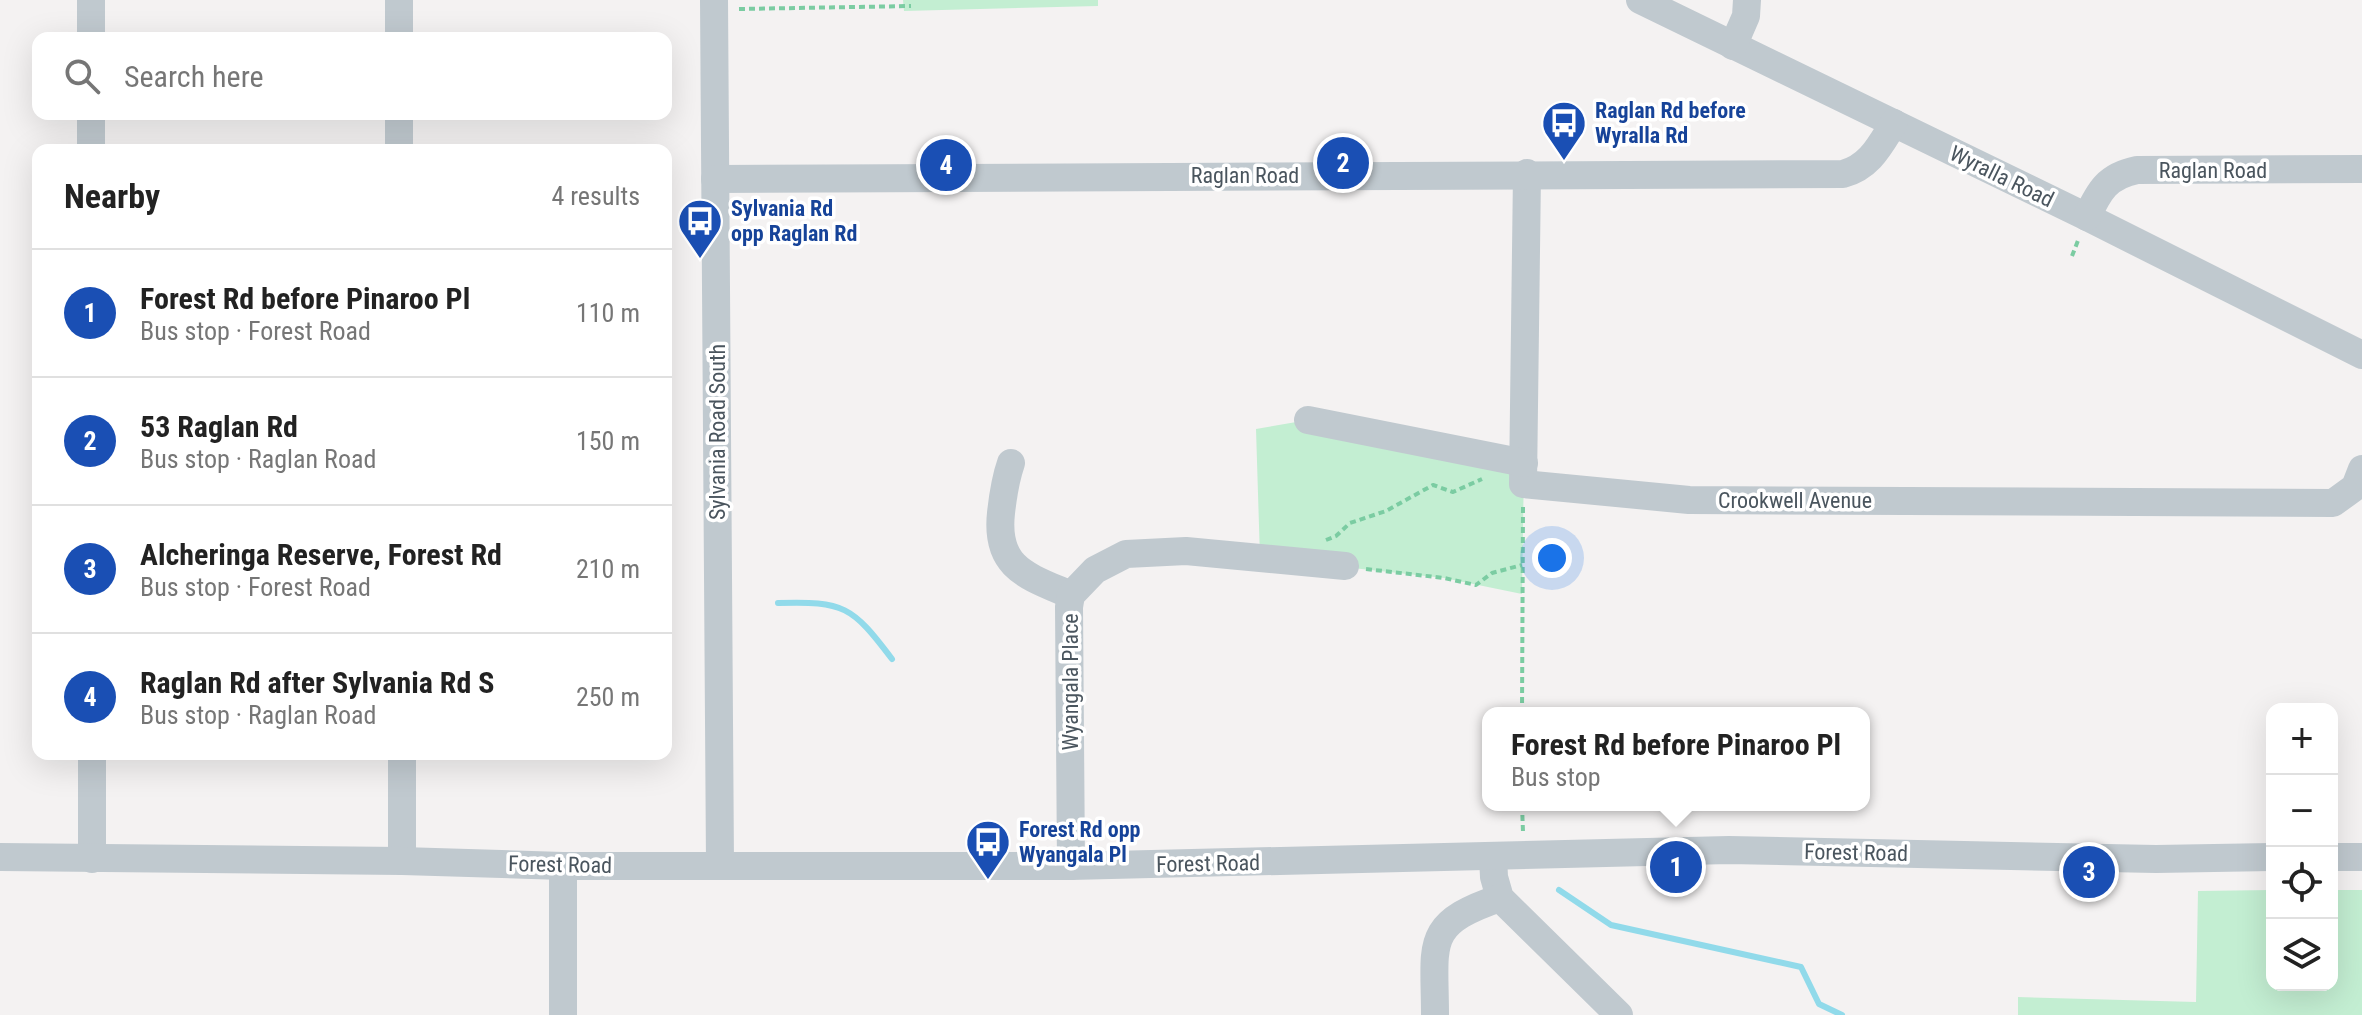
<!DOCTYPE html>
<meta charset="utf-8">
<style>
body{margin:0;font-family:"Roboto Condensed",sans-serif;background:#f2f2f2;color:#222}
.controls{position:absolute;right:24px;bottom:24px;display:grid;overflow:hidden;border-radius:16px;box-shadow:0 8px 32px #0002}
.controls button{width:72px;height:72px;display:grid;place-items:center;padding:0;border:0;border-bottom:2px solid #e0e0e0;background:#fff;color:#222;font:40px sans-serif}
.you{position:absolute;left:1552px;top:558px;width:28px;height:28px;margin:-20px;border:6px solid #fff;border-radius:50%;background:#1a73e8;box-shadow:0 0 0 12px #1a73e833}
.badge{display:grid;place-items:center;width:52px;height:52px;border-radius:50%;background:#0b8043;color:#fff;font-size:26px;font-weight:700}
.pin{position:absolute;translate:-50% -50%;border:4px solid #fff;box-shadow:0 2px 8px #0006}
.popup{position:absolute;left:1482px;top:707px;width:388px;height:104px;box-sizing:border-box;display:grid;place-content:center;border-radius:16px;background:#fff;filter:drop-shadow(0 2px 6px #0005);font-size:26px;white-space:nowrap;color:#767676}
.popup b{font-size:30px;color:#222}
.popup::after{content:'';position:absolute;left:50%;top:100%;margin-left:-16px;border:16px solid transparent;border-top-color:#fff}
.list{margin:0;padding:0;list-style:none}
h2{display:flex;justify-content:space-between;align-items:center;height:104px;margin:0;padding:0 32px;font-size:34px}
h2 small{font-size:26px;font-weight:400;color:#767676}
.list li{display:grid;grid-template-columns:52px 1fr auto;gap:24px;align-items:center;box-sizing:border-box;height:128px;padding:0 32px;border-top:2px solid #e0e0e0}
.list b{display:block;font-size:30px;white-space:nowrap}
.list p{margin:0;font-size:26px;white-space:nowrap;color:#767676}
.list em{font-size:26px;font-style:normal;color:#767676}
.icon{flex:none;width:44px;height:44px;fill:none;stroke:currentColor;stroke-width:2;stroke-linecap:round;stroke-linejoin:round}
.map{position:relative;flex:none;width:2362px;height:1015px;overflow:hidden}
.search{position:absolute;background:#fff;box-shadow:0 8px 32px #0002;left:32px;top:32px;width:640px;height:88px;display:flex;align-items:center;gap:20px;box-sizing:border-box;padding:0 28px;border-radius:16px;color:#767676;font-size:30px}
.panel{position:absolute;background:#fff;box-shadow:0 8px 32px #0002;left:32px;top:144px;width:640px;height:616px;border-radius:16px}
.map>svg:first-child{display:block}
.green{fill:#c3eed2}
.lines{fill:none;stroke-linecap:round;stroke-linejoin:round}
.stream{stroke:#91daea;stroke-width:6}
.path{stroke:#7bcca2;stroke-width:4;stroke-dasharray:6 4;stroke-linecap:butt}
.minor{stroke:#c0c9cf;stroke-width:28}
.labels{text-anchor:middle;stroke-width:7;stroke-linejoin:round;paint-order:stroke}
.transit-label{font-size:22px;font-weight:bold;fill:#164399;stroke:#fff;text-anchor:start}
.street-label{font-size:22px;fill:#4a555e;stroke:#fff}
</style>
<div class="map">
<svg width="2362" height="1015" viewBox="0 0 2362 1015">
<rect width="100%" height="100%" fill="#f4f2f2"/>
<g class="green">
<path d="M903,0H1098V6L904,11Z"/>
<path d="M1308,420L1524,463L1522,594L1444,578L1260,558L1256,429Z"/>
<path d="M2272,890V985H2332V890H2362V1015H2018V997L2196,1002L2198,891Z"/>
</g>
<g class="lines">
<g class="stream">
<path d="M778,603C844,601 852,606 892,659"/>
<path d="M1559,890L1611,925L1801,967L1819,1004L1842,1015"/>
</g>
<g class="path">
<path d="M739,9L911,6"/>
<path d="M2072,256L2079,238"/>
<path d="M1326,540L1336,536L1350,523L1386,511L1433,485L1453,492L1482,479"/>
<path d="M1366,569L1444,578L1476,585L1492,573L1522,565"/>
<path d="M1522,713L1523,507"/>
<path d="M1522,805L1523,832"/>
</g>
<g class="minor">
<path d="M91,0V38"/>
<path d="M399,0V38"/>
<path d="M714,0L720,864"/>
<path d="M1640,0L2087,217L2362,355"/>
<path d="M1733,46L1746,16L1747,0"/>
<path d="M91,114V150"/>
<path d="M399,114V150"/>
<path d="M1527,173L1523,484L1689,500L2333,503L2355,487L2362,469"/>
<path d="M715,179L1843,174C1870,167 1880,145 1894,123"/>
<path d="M2087,217C2099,191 2107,176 2137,170L2362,169"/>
<path d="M1308,420L1524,463"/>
<path d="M1011,463C1005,480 1003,495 1001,513C995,568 1027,576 1071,595"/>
<path d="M92,754V859"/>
<path d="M402,754V861"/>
<path d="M1493,856L1494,877L1500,898L1619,1015"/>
<path d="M0,857L402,861L563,866H1071L1729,850L2156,859L2272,857"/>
<path d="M2332,857H2362"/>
<path d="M1071,866L1069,607L1071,595L1095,570L1126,554L1186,551L1345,566"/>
<path d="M563,1015V866"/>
<path d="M1435,1015C1435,943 1423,924 1500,898"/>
</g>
</g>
<defs>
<g id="bus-pin" transform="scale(2.3)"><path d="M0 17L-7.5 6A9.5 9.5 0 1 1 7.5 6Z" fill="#1a4fb4" stroke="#fff"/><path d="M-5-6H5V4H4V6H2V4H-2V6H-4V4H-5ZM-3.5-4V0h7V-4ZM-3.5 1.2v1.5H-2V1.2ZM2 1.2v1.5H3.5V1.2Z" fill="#fff"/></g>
</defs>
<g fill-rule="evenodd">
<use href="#bus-pin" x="1564" y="123"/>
<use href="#bus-pin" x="700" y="221"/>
<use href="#bus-pin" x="988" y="842"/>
</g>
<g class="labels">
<g class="transit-label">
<text x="1595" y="118">Raglan Rd before<tspan x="1595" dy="25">Wyralla Rd</tspan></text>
<text x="731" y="216">Sylvania Rd<tspan x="731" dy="25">opp Raglan Rd</tspan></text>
<text x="1019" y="837">Forest Rd opp<tspan x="1019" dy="25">Wyangala Pl</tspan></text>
</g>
<g class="street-label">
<text x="2213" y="178">Raglan Road</text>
<text x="1245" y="183">Raglan Road</text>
<text transform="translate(2002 176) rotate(26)" y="8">Wyralla Road</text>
<text transform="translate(717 432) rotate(-90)" y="8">Sylvania Road South</text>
<text x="1795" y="508">Crookwell Avenue</text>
<text transform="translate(1070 682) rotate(-90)" y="8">Wyangala Place</text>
<text transform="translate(1856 852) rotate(1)" y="8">Forest Road</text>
<text transform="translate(1208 863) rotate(-1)" y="8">Forest Road</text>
<text transform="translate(560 864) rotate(1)" y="8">Forest Road</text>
</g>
</g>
</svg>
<div class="controls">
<button>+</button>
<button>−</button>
<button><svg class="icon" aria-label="locate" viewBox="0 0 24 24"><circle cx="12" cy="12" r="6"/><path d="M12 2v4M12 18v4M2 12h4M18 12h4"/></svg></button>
<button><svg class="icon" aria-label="layers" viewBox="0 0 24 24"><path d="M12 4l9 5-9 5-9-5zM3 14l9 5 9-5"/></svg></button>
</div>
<div class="you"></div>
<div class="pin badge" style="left:1676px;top:867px;background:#1a4fb4">1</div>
<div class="popup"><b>Forest Rd before Pinaroo Pl</b>Bus stop</div>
<div class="pin badge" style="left:1343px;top:163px;background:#1a4fb4">2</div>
<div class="pin badge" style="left:2089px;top:872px;background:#1a4fb4">3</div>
<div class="pin badge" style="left:946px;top:165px;background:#1a4fb4">4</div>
<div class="search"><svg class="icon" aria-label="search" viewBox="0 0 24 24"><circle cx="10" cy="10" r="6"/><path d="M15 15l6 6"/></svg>Search here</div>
<section class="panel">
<h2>Nearby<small>4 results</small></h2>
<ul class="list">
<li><span class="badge" style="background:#1a4fb4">1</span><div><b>Forest Rd before Pinaroo Pl</b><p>Bus stop · Forest Road</p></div><em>110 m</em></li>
<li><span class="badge" style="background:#1a4fb4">2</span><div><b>53 Raglan Rd</b><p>Bus stop · Raglan Road</p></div><em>150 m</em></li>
<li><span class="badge" style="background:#1a4fb4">3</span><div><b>Alcheringa Reserve, Forest Rd</b><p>Bus stop · Forest Road</p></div><em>210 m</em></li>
<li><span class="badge" style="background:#1a4fb4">4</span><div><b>Raglan Rd after Sylvania Rd S</b><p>Bus stop · Raglan Road</p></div><em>250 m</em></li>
</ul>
</section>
</div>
